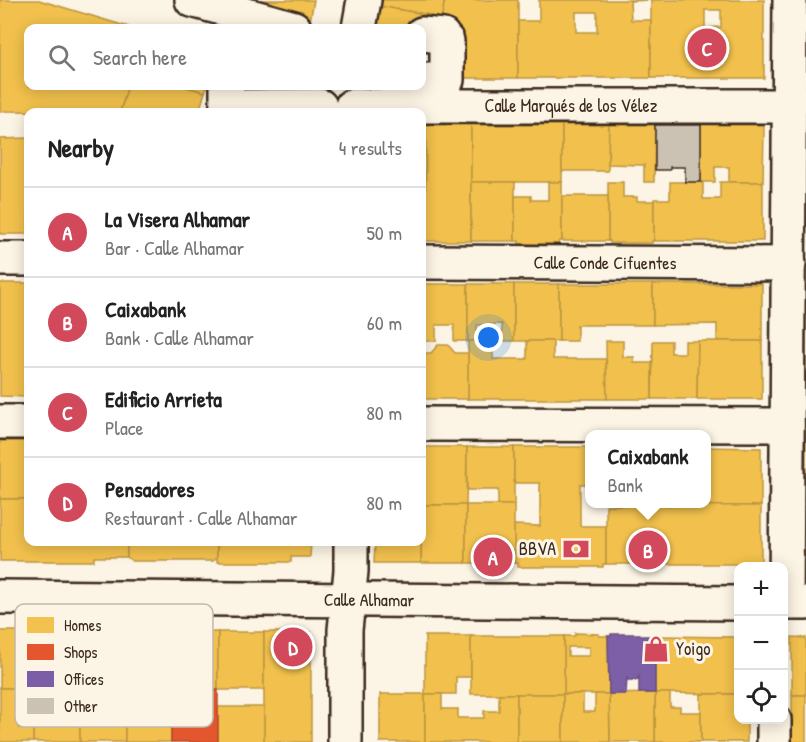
<!DOCTYPE html>
<meta charset="utf-8">
<style>
body{margin:0;font-family:"Patrick Hand",sans-serif;background:#f2f2f2;color:#222}
.controls{position:absolute;right:18px;bottom:18px;display:grid;overflow:hidden;border-radius:12px;box-shadow:0 3px 15px #0003}
.controls button{width:54px;height:54px;display:grid;place-items:center;padding:0;border:0;border-bottom:2px solid #e0e0e0;background:#fff;color:#222;font:30px sans-serif}
.you{position:absolute;left:489px;top:338px;width:21px;height:21px;margin:-15px;border:4px solid #fff;border-radius:50%;background:#1a73e8;box-shadow:0 0 0 9px #1a73e833}
.badge{display:grid;place-items:center;width:39px;height:39px;border-radius:50%;background:#d1495b;color:#fff;font-size:20px;font-weight:700}
.pin{position:absolute;translate:-50% -50%;border:3px solid #fff;box-shadow:0 2px 6px #0006}
.popup{position:absolute;left:585px;top:430px;width:126px;height:78px;box-sizing:border-box;display:grid;place-content:center;border-radius:12px;background:#fff;filter:drop-shadow(0 2px 4px #0005);font-size:20px;white-space:nowrap;color:#767676}
.popup b{font-size:22px;color:#222}
.popup::after{content:'';position:absolute;left:50%;top:100%;margin-left:-12px;border:12px solid transparent;border-top-color:#fff}
.list{margin:0;padding:0;list-style:none}
h2{display:flex;justify-content:space-between;align-items:center;height:78px;margin:0;padding:0 24px;font-size:26px}
h2 small{font-size:20px;font-weight:400;color:#767676}
.list li{display:grid;grid-template-columns:39px 1fr auto;gap:18px;align-items:center;box-sizing:border-box;height:90px;padding:0 24px;border-top:2px solid #e0e0e0}
.list b{display:block;font-size:22px;white-space:nowrap}
.list p{margin:0;font-size:20px;white-space:nowrap;color:#767676}
.list em{font-size:20px;font-style:normal;color:#767676}
.icon{flex:none;width:33px;height:33px;fill:none;stroke:currentColor;stroke-width:2;stroke-linecap:round;stroke-linejoin:round}
.map{position:relative;flex:none;width:806px;height:742px;overflow:hidden}
.search{position:absolute;background:#fff;box-shadow:0 3px 15px #0003;left:24px;top:24px;width:402px;height:66px;display:flex;align-items:center;gap:15px;box-sizing:border-box;padding:0 21px;border-radius:12px;color:#767676;font-size:22px}
.panel{position:absolute;background:#fff;box-shadow:0 3px 15px #0003;left:24px;top:108px;width:402px;height:438px;border-radius:12px}
.map>svg:first-child{display:block}
.homes{fill:#f2c14e;stroke:#bb9440;stroke-width:1.5;fill-rule:evenodd}
.shops{fill:#e4572e;stroke:#b14a29;stroke-width:1.5}
.offices{fill:#7b5ea7;stroke:#684e7e;stroke-width:1.5}
.building{fill:#ccc2b3;stroke:#3b2a1e;stroke-width:1.5}
.lines{fill:none;stroke-linecap:round;stroke-linejoin:round}
.minor-casing{stroke:#3b2a1e;stroke-width:38}
.major-casing{stroke:#3b2a1e;stroke-width:38}
.minor{stroke:#fcf5e5;stroke-width:33}
.major{stroke:#fcf5e5;stroke-width:33}
.labels{text-anchor:middle;stroke-width:6;stroke-linejoin:round;paint-order:stroke}
.street-label{font-size:18px;fill:#3b2a1e;stroke:#fcf5e5}
.poi-label{font-size:18px;fill:#3b2a1e;stroke:#fcf5e5;text-anchor:end}
.key{fill:#fcf5e5;stroke:#c2b8a9;stroke-width:1.5}
.key-label{font-size:16px;fill:#3b2a1e}
</style>
<div class="map">
<svg width="806" height="742" viewBox="0 0 806 742">
<rect width="100%" height="100%" fill="#fcf5e5"/>
<filter id="ink" filterUnits="userSpaceOnUse"><feTurbulence type="fractalNoise" baseFrequency=".0167" numOctaves="2"/><feDisplacementMap in="SourceGraphic" scale="12" xChannelSelector="R" yChannelSelector="G"/><feConvolveMatrix kernelMatrix="1 2 1 2 8 2 1 2 1" color-interpolation-filters="sRGB"/></filter>
<g filter="url(#ink)">
<g class="homes">
<path d="M0,0H39L132,28H28V86H128L120,112L0,111Z"/>
<path d="M241,0H314L310,21Z"/>
<path d="M380,0H445L441,21L429,19V15L379,6Z"/>
<path d="M445,0H518V78H447L422,28H369L379,6L429,15V19L441,21Z"/>
<path d="M539,0H651L630,1L631,20H651V78H518V21H539ZM576,12H597V32H576Z"/>
<path d="M764,0V78H651V0ZM705,10H721V27L705,28Z"/>
<path d="M128,86H183L205,92L199,112H120Z"/>
<path d="M183,86H207L205,92Z"/>
<path d="M422,125H426L425,182H422Z"/>
<path d="M426,125H471V241H425Z"/>
<rect x="471" y="125" width="91" height="57"/>
<path d="M562,125H609L608,171H562Z"/>
<path d="M609,125H655L654,182H644V165L608,164Z"/>
<path d="M701,125H764L763,182H729V167H715V182H701Z"/>
<path d="M28,138V234H0V139Z"/>
<rect x="422" y="182" width="3" height="59"/>
<rect x="471" y="182" width="44" height="59"/>
<path d="M548,182H562V241H559L558,244H519V241H515V196H531V200H548Z"/>
<path d="M608,182H623V197H637V201H654V241H652V243H610V241H608Z"/>
<path d="M670,182H703V199H720V182H763V241H654V199H670Z"/>
<rect x="562" y="196" width="46" height="45"/>
<path d="M801,217H806V344L800,345Z"/>
<path d="M0,283H28V397L0,396Z"/>
<path d="M422,284H468V341H454V325H436V341H422Z"/>
<path d="M468,284H514V341H502V324L477,325V341H468Z"/>
<rect x="514" y="284" width="45" height="57"/>
<path d="M559,284H653V325H577V341H559Z"/>
<path d="M653,284H762V341H717V324L653,325Z"/>
<path d="M468,341H493V359H527V341H553V359H606L607,399H468Z"/>
<path d="M606,341H623V357H634V363H652V399H607Z"/>
<path d="M653,341H671V353H685V341H698L697,399H652Z"/>
<path d="M698,341H762V399H697Z"/>
<path d="M806,344V567H799L800,345Z"/>
<path d="M438,345H448L455,353H468V399H422V353H431Z"/>
<rect x="0" y="441" width="28" height="58"/>
<path d="M422,447H467L466,505H422Z"/>
<path d="M467,447H514V505H498V490H467Z"/>
<path d="M514,447H590V484H580V526H606V564H603V567H518V563H514V525L540,526V483H514Z"/>
<path d="M706,447L761,448V506H696V504H706Z"/>
<path d="M0,499H28V542H127V557H94V561H0Z"/>
<path d="M650,504H696V506L650,505Z"/>
<path d="M422,505H466V563H421Z"/>
<rect x="466" y="505" width="48" height="58"/>
<path d="M606,505L761,506V564H606Z"/>
<path d="M127,542H217V557L213,561H132L127,557Z"/>
<path d="M217,542H311L310,557H291V562H217Z"/>
<path d="M375,542H421V563H374Z"/>
<rect x="0" y="631" width="33" height="57"/>
<rect x="33" y="631" width="47" height="111"/>
<path d="M80,631L125,632V689H80Z"/>
<path d="M125,632H218V690L125,689Z"/>
<rect x="218" y="632" width="46" height="58"/>
<rect x="264" y="632" width="47" height="110"/>
<path d="M575,633L599,634V636H608L609,694H564V636H575ZM568,647H589V656H568Z"/>
<path d="M425,636H471V677H456V694H425Z"/>
<rect x="471" y="636" width="93" height="58"/>
<path d="M655,636L738,637V694L655,693Z"/>
<path d="M792,637L806,638V695H792Z"/>
<path d="M0,688H19V728H33V742H0Z"/>
<path d="M80,689H94V704H107L108,710H125V742H80Z"/>
<path d="M655,693H670V707H680V712H701V742H655Z"/>
<path d="M655,693V742H610L609,694Z"/>
<rect x="380" y="694" width="45" height="48"/>
<path d="M425,694H442V709H458V718H484V711H499V694H517V742H425Z"/>
<rect x="517" y="694" width="46" height="48"/>
<path d="M563,694H583V712H595V694H609L610,742H563Z"/>
<path d="M701,694H738V720H747V742H701Z"/>
<rect x="792" y="695" width="14" height="47"/>
<rect x="125" y="707" width="46" height="35"/>
<rect x="218" y="707" width="46" height="35"/>
</g>
<rect class="shops" x="171" y="690" width="47" height="52"/>
<path class="offices" d="M611,634H640V636H655V693H639V677L637,680H627V677L626,694H609L608,636H611Z"/>
<path class="building" d="M655,125H701V182H685V167H670V170H655Z"/>
<g class="lines">
<g class="minor-casing">
<g id="minor">
<path d="M192,0L294,28"/>
<path d="M359,28L364,0"/>
<path d="M422,34L443,36V41H447V80H422"/>
<path d="M227,86V107L320,106"/>
<path id="s1" d="M352,106H790"/>
<path d="M0,259H28"/>
<path id="s2" d="M422,262L789,264"/>
<path d="M0,422H28"/>
<path d="M422,424L787,425"/>
<path d="M786,603L790,0"/>
<path d="M774,720V742"/>
<path d="M345,742V630L351,571V542"/>
</g>
</g>
<g class="major-casing">
<g id="major">
<path id="s3" d="M0,597L738,603"/>
<path d="M784,603H806"/>
</g>
</g>
<use href="#minor" class="minor"/>
<use href="#major" class="major"/>
</g>
</g>
<defs>
<g id="bank-bare" transform="scale(2.07)"><path d="M-6-4H6V4H-6ZM0-2.3a2.3 2.3 0 1 0 0 4.6a2.3 2.3 0 1 0 0-4.6Z" fill="#d1495b" stroke="#fcf5e5" stroke-width="2.5" paint-order="stroke"/></g>
<g id="shop-bare" transform="scale(2.07)"><path d="M-5-2.5h2.3a2.7 3.5 0 0 1 5.4 0H5L5.5 6h-11ZM-1.5-2.5h3a1.5 2.3 0 0 0-3 0Z" fill="#d1495b" stroke="#fcf5e5" stroke-width="2.5" paint-order="stroke"/></g>
</defs>
<g fill-rule="evenodd">
<use href="#bank-bare" x="576" y="549"/>
<use href="#shop-bare" x="656" y="649"/>
</g>
<g class="labels">
<g class="street-label">
<text dy="6" stroke="none"><textPath href="#s1" startOffset="219">Calle Marqués de los Vélez</textPath></text>
<text dy="6" stroke="none"><textPath href="#s2" startOffset="183">Calle Conde Cifuentes</textPath></text>
<text dy="6" stroke="none"><textPath href="#s3" startOffset="369">Calle Alhamar</textPath></text>
</g>
<g class="poi-label">
<text x="556" y="555">BBVA</text>
<text x="676" y="655" text-anchor="start">Yoigo</text>
</g>
</g>
<rect x="15" y="604" width="198" height="123" rx="9" class="key"/>
<rect x="27" y="617" width="27" height="16" fill="#f2c14e"/>
<rect x="27" y="644" width="27" height="16" fill="#e4572e"/>
<rect x="27" y="671" width="27" height="16" fill="#7b5ea7"/>
<rect x="27" y="698" width="27" height="16" fill="#ccc2b3"/>
<g class="key-label">
<text x="64" y="631">Homes</text>
<text x="64" y="658">Shops</text>
<text x="64" y="685">Offices</text>
<text x="64" y="712">Other</text>
</g>
</svg>
<div class="controls">
<button>+</button>
<button>−</button>
<button><svg class="icon" aria-label="locate" viewBox="0 0 24 24"><circle cx="12" cy="12" r="6"/><path d="M12 2v4M12 18v4M2 12h4M18 12h4"/></svg></button>
</div>
<div class="you"></div>
<div class="pin badge" style="left:493px;top:557px">A</div>
<div class="pin badge" style="left:648px;top:550px">B</div>
<div class="popup"><b>Caixabank</b>Bank</div>
<div class="pin badge" style="left:707px;top:48px">C</div>
<div class="pin badge" style="left:293px;top:647px">D</div>
<div class="search"><svg class="icon" aria-label="search" viewBox="0 0 24 24"><circle cx="10" cy="10" r="6"/><path d="M15 15l6 6"/></svg>Search here</div>
<section class="panel">
<h2>Nearby<small>4 results</small></h2>
<ul class="list">
<li><span class="badge">A</span><div><b>La Visera Alhamar</b><p>Bar · Calle Alhamar</p></div><em>50 m</em></li>
<li><span class="badge">B</span><div><b>Caixabank</b><p>Bank · Calle Alhamar</p></div><em>60 m</em></li>
<li><span class="badge">C</span><div><b>Edificio Arrieta</b><p>Place</p></div><em>80 m</em></li>
<li><span class="badge">D</span><div><b>Pensadores</b><p>Restaurant · Calle Alhamar</p></div><em>80 m</em></li>
</ul>
</section>
</div>
